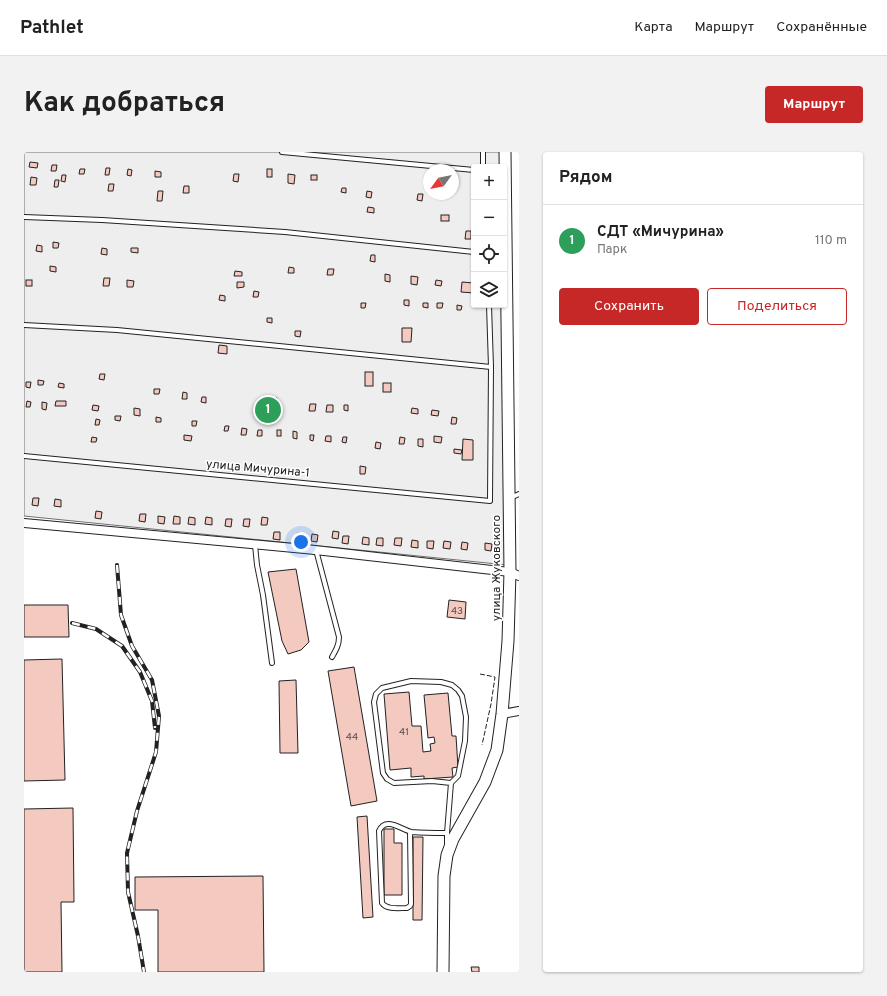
<!DOCTYPE html>
<html lang="ru">
<meta charset="utf-8">
<style>
body{margin:0;font-family:Overpass,sans-serif;background:#f2f2f2;color:#222}
.controls{position:absolute;right:12px;top:12px;display:grid;overflow:hidden;border-radius:4px;box-shadow:0 1px 3px #0004}
.controls button{width:36px;height:36px;display:grid;place-items:center;padding:0;border:0;border-bottom:1px solid #e0e0e0;background:#fff;color:#222;font:20px sans-serif}
.compass{position:absolute;left:399px;top:12px;width:36px;height:36px;border-radius:50%;background:#fff;box-shadow:0 1px 3px #0004;rotate:237deg}
.you{position:absolute;left:277px;top:390px;width:14px;height:14px;margin:-10px;border:3px solid #fff;border-radius:50%;background:#1a73e8;box-shadow:0 0 0 6px #1a73e833}
.badge{display:grid;place-items:center;width:26px;height:26px;border-radius:50%;background:#c62828;color:#fff;font-size:13px;font-weight:700}
.pin{position:absolute;translate:-50% -50%;border:2px solid #fff;box-shadow:0 1px 4px #0006}
.list{margin:0;padding:0;list-style:none}
h2{display:flex;justify-content:space-between;align-items:center;height:52px;margin:0;padding:0 16px;font-size:17px}
h2 small{font-size:13px;font-weight:400;color:#767676}
.list li{display:grid;grid-template-columns:26px 1fr auto;gap:12px;align-items:center;box-sizing:border-box;height:72px;padding:0 16px;border-top:1px solid #e0e0e0}
.list b{display:block;font-size:15px;white-space:nowrap}
.list p{margin:0;font-size:13px;white-space:nowrap;color:#767676}
.list em{font-size:13px;font-style:normal;color:#767676}
.actions{display:flex;gap:8px;padding:12px 16px}
.actions a{flex:1;padding:9px 0;border:1px solid #c62828;border-radius:4px;text-align:center;font-size:14px;color:#c62828}
.actions .main{background:#c62828;color:#fff}
.icon{flex:none;width:22px;height:22px;fill:none;stroke:currentColor;stroke-width:2;stroke-linecap:round;stroke-linejoin:round}
.map{position:relative;flex:none;width:495px;height:820px;overflow:hidden;border-radius:4px}
header{display:flex;align-items:center;gap:24px;box-sizing:border-box;height:56px;padding:0 20px;background:#fff;border-bottom:1px solid #e0e0e0}
header strong{font-size:19px}
nav{display:flex;gap:22px;margin-inline-start:auto;font-size:14px}
.intro{display:flex;align-items:center;justify-content:space-between;box-sizing:border-box;height:96px;padding:0 24px}
h1{margin:0;font-size:28px}
.button{padding:10px 18px;border-radius:4px;background:#c62828;color:#fff;font-size:14px;font-weight:700}
main{display:flex;gap:24px;padding:0 24px}
aside{flex:1;background:#fff;border-radius:4px;box-shadow:0 1px 3px #0004}
.map>svg:first-child{display:block}
.green{fill:#eee;stroke:#6f6f6f;fill-rule:evenodd}
.building{fill:#f3c9c0;stroke:#222}
.lines{fill:none;stroke-linecap:round;stroke-linejoin:round}
.service-casing{stroke:#222;stroke-width:6}
.minor-casing{stroke:#222;stroke-width:10}
.secondary-casing{stroke:#222;stroke-width:13}
.service{stroke:#fff;stroke-width:4}
.minor{stroke:#fff;stroke-width:8}
.secondary{stroke:#fff;stroke-width:11}
.rail-casing{stroke:#222;stroke-width:4}
.rail{stroke:#fff;stroke-width:2.5;stroke-dasharray:8;stroke-linecap:butt}
.fence{stroke:#222;stroke-width:1;stroke-dasharray:5 2;stroke-linecap:butt}
.labels{text-anchor:middle;stroke-width:3;stroke-linejoin:round;paint-order:stroke}
.number-label{font-size:10px;fill:#564c4a}
.street-label{font-size:12px;fill:#222;stroke:#fff}
</style>
<header>
<strong>Pathlet</strong>
<nav><a>Карта</a><a>Маршрут</a><a>Сохранённые</a></nav>
</header>
<div class="intro"><h1>Как добраться</h1><a class="button">Маршрут</a></div>
<main>
<div class="map">
<svg width="495" height="820" viewBox="0 0 495 820">
<rect width="100%" height="100%" fill="#fff"/>
<path class="green" d="M0,0H479L480,15H450V153H480L483,413L0,364ZM405,18H429V42H405Z"/>
<g class="building">
<path d="M6,10L14,11L13,16L5,15Z"/>
<path d="M28,13H33L32,19H27Z"/>
<path d="M82,16H86L85,23H81Z"/>
<path d="M56,17H61L60,22H55Z"/>
<path d="M104,17L108,18L107,24L103,23Z"/>
<rect x="243" y="17" width="5" height="8"/>
<path d="M131,19L137,20V25H131Z"/>
<path d="M210,22H215L214,30L209,29Z"/>
<path d="M264,22L271,23L270,32L264,31Z"/>
<path d="M38,23H42L41,30L37,29Z"/>
<rect x="287" y="23" width="6" height="5"/>
<path d="M7,25L13,26L12,33H6Z"/>
<path d="M31,28H35L34,35H30Z"/>
<path d="M85,32H90L89,39H84Z"/>
<path d="M160,34H165V41H159Z"/>
<path d="M318,36H322V41L317,40Z"/>
<path d="M134,39H139L138,49H133Z"/>
<path d="M343,39L348,40L347,46L342,45Z"/>
<path d="M394,42H399L398,49L393,48Z"/>
<path d="M344,55L350,56V61L343,60Z"/>
<rect x="417" y="63" width="8" height="6"/>
<path d="M442,79H447V87H441Z"/>
<path d="M29,90L35,91L34,96H29Z"/>
<path d="M13,93L18,94V100L12,99Z"/>
<path d="M78,96L83,97V103L77,102Z"/>
<path d="M107,96H114V101L107,100Z"/>
<path d="M347,103H351V110L346,109Z"/>
<path d="M26,114L32,115V120L26,119Z"/>
<path d="M265,115L270,116V121H264Z"/>
<path d="M304,117H310L309,123H303Z"/>
<path d="M211,119L218,120V124H210Z"/>
<path d="M361,122L366,123V130L361,129Z"/>
<path d="M387,124L394,125L393,133L387,132Z"/>
<path d="M80,126H86L85,134H79Z"/>
<rect x="2" y="128" width="6" height="6"/>
<path d="M103,128L110,129L109,135H103Z"/>
<path d="M412,128L418,129L417,134L411,133Z"/>
<path d="M213,130H220V135L213,136Z"/>
<path d="M438,130L450,131V141L437,140Z"/>
<path d="M230,139L235,140L234,145H229Z"/>
<path d="M196,143L201,144V149L195,148Z"/>
<path d="M380,148H385V154L380,153Z"/>
<path d="M337,151H342L341,156H337Z"/>
<path d="M399,151H404V156L399,155Z"/>
<path d="M413,151H419L418,156H413Z"/>
<path d="M433,153L438,154L437,158H433Z"/>
<path d="M243,166H248V171L243,170Z"/>
<path d="M378,176H388L387,190H378Z"/>
<path d="M271,179H277L276,185L271,184Z"/>
<path d="M195,193L203,194V202L194,201Z"/>
<rect x="341" y="220" width="8" height="14"/>
<path d="M76,222H81L80,228L75,227Z"/>
<path d="M14,228L20,229L19,233H14Z"/>
<path d="M2,230H7L6,236L2,235Z"/>
<path d="M35,231L40,232V236L34,235Z"/>
<rect x="359" y="231" width="8" height="9"/>
<path d="M130,237H136L135,242H130Z"/>
<path d="M159,240L163,241V247H158Z"/>
<path d="M178,245H182V251L177,250Z"/>
<path d="M248,245L253,246V252L247,251Z"/>
<path d="M3,249L7,250L6,255H2Z"/>
<path d="M32,249H42V254H31Z"/>
<path d="M18,250L23,251L22,258L18,257Z"/>
<path d="M286,252H292L291,259H285Z"/>
<path d="M69,253L75,254L74,259L68,258Z"/>
<path d="M303,253H309V260H302Z"/>
<path d="M320,253H324V259L320,258Z"/>
<path d="M110,256L116,257V264L110,263Z"/>
<path d="M388,256L394,257V262L387,261Z"/>
<path d="M408,258L415,259L414,264L407,263Z"/>
<path d="M91,264H97L96,269L91,268Z"/>
<path d="M132,265L137,266V270H132Z"/>
<path d="M428,265L433,266L432,272H427Z"/>
<path d="M72,267L76,268L75,273H71Z"/>
<path d="M168,269H173L172,274H168Z"/>
<path d="M201,274H205L204,279H200Z"/>
<path d="M218,276L223,277L222,283H217Z"/>
<path d="M234,278H238V284H233Z"/>
<rect x="253" y="278" width="4" height="6"/>
<path d="M269,279L273,280V287L269,286Z"/>
<path d="M160,283L168,284L167,289L160,288Z"/>
<path d="M286,283H290L289,289L286,288Z"/>
<path d="M302,284H307V290L301,289Z"/>
<path d="M410,284L418,285L417,291L410,290Z"/>
<path d="M68,285L73,286L72,290H67Z"/>
<path d="M319,285H323L322,291L318,290Z"/>
<path d="M376,285L381,286L380,292H375Z"/>
<path d="M394,287H399V295L394,294Z"/>
<path d="M439,287L449,288V308H438Z"/>
<path d="M352,290L357,291L356,297L351,296Z"/>
<path d="M430,297L438,298L437,302L430,301Z"/>
<path d="M336,314L342,315L341,322H336Z"/>
<path d="M9,346H15L14,354L8,353Z"/>
<path d="M31,347L37,348V355L30,354Z"/>
<path d="M72,359L78,360L77,367L71,366Z"/>
<path d="M116,362H122L121,370L115,369Z"/>
<path d="M134,364L141,365L140,372L134,371Z"/>
<path d="M150,364L156,365V372H149Z"/>
<path d="M165,365L171,366V373L164,372Z"/>
<path d="M182,365L188,366V373L181,372Z"/>
<path d="M238,365L244,366L243,373H237Z"/>
<path d="M202,367H208L207,375L201,374Z"/>
<path d="M220,367H226L225,375L219,374Z"/>
<path d="M309,379L315,380L314,387L308,386Z"/>
<path d="M250,380H256V388L249,387Z"/>
<path d="M273,381L279,382V389H272Z"/>
<path d="M288,382L294,383L293,390L287,389Z"/>
<path d="M319,384H325L324,392L318,391Z"/>
<path d="M339,385L345,386V393L338,392Z"/>
<path d="M353,386H359V394L352,393Z"/>
<path d="M371,386H378L377,394L370,393Z"/>
<path d="M388,388L394,389V396L387,395Z"/>
<path d="M403,389H410L409,397L403,396Z"/>
<path d="M420,389L427,390L426,397L419,396Z"/>
<path d="M438,390L444,391L443,398L437,397Z"/>
<path d="M461,391L468,392L467,399L461,398Z"/>
<path d="M272,417L285,490L277,498L264,502L258,489L244,420Z"/>
<path d="M425,448L442,450L441,467L423,465Z"/>
<path d="M0,453H44L45,485H0Z"/>
<path d="M38,507L41,628L0,629V508Z"/>
<path d="M330,515L353,649L327,654L304,519Z"/>
<path d="M272,528L274,601H256L255,529Z"/>
<path d="M385,540L388,574H397L399,600L407,599L406,592L411,591L410,585L404,586L400,543L424,541L428,584H432L434,615L428,616L429,625L400,627V624L387,625V616L366,618L360,542Z"/>
<path d="M49,656L50,750H37L38,820H0V657Z"/>
<path d="M343,664L349,765L339,766L333,665Z"/>
<path d="M360,677H370V691H378V743H360Z"/>
<path d="M389,685H399L398,768H389Z"/>
<path d="M239,724L240,820H134V758H111V725Z"/>
<path d="M447,815H455V820H448Z"/>
</g>
<g class="lines">
<g class="service-casing">
<g id="service">
<path d="M258,0L450,18"/>
<path d="M459,15V0"/>
<path d="M0,65L78,68L261,80L450,100"/>
<path d="M0,173L93,178L467,215"/>
<path d="M0,304L466,349L467,215L465,153"/>
<path d="M486,346L495,342"/>
<path d="M231,393L233,413L239,443L248,511"/>
<path d="M292,398L315,485C315,493 312,498 308,505"/>
<path d="M386,680L387,752L386,754L383,756C375,756 363,758 358,751L355,679C362,663 379,679 388,680C400,681 412,681 423,681"/>
<path d="M423,692V681L427,631L434,624L441,589L442,565L438,544L434,538L428,533L417,530L387,529L358,536L352,542L350,550L359,621L363,627L370,631L408,629L427,631"/>
</g>
</g>
<g class="minor-casing">
<g id="minor">
<path d="M0,371L291,398L486,420L495,424"/>
<path d="M478,562L495,559"/>
</g>
</g>
<g class="secondary-casing">
<path id="secondary" d="M419,820L420,724L423,703L429,687L461,630L473,598L478,562L484,489L486,420L481,0"/>
</g>
<use href="#service" class="service"/>
<use href="#minor" class="minor"/>
<use href="#secondary" class="secondary"/>
<g class="rail-casing">
<g id="rail">
<path d="M93,413L97,463L108,494L128,528L135,564L132,600L113,659L103,701L104,740L114,784L120,820"/>
<path d="M48,471L72,477L98,494L116,520L128,549L131,576"/>
</g>
</g>
<use href="#rail" class="rail"/>
<path class="fence" d="M456,522L471,525L467,552L458,593"/>
</g>
<g class="labels">
<g class="number-label">
<text x="433" y="462">43</text>
<text x="380" y="583">41</text>
<text x="328" y="588">44</text>
</g>
<g class="street-label">
<text transform="translate(234 316) rotate(5)" y="4">улица Мичурина-1</text>
<text transform="translate(472 416) rotate(-90)" y="4">улица Жуковского</text>
</g>
</g>
</svg>
<div class="controls">
<button>+</button>
<button>−</button>
<button><svg class="icon" aria-label="locate" viewBox="0 0 24 24"><circle cx="12" cy="12" r="6"/><path d="M12 2v4M12 18v4M2 12h4M18 12h4"/></svg></button>
<button><svg class="icon" aria-label="layers" viewBox="0 0 24 24"><path d="M12 4l9 5-9 5-9-5zM3 14l9 5 9-5"/></svg></button>
</div>
<svg class="compass" viewBox="-18 -18 36 36"><path d="M0-13l5 13h-10z" fill="#e53935"/><path d="M0 13l5-13h-10z" fill="#767676"/></svg>
<div class="you"></div>
<div class="pin badge" style="left:244px;top:258px;background:#2e9e5b">1</div>
</div>
<aside>
<h2>Рядом<small></small></h2>
<ul class="list">
<li><span class="badge" style="background:#2e9e5b">1</span><div><b>СДТ «Мичурина»</b><p>Парк</p></div><em>110 m</em></li>
</ul>
<div class="actions"><a class="main">Сохранить</a><a>Поделиться</a></div>
</aside>
</main>
